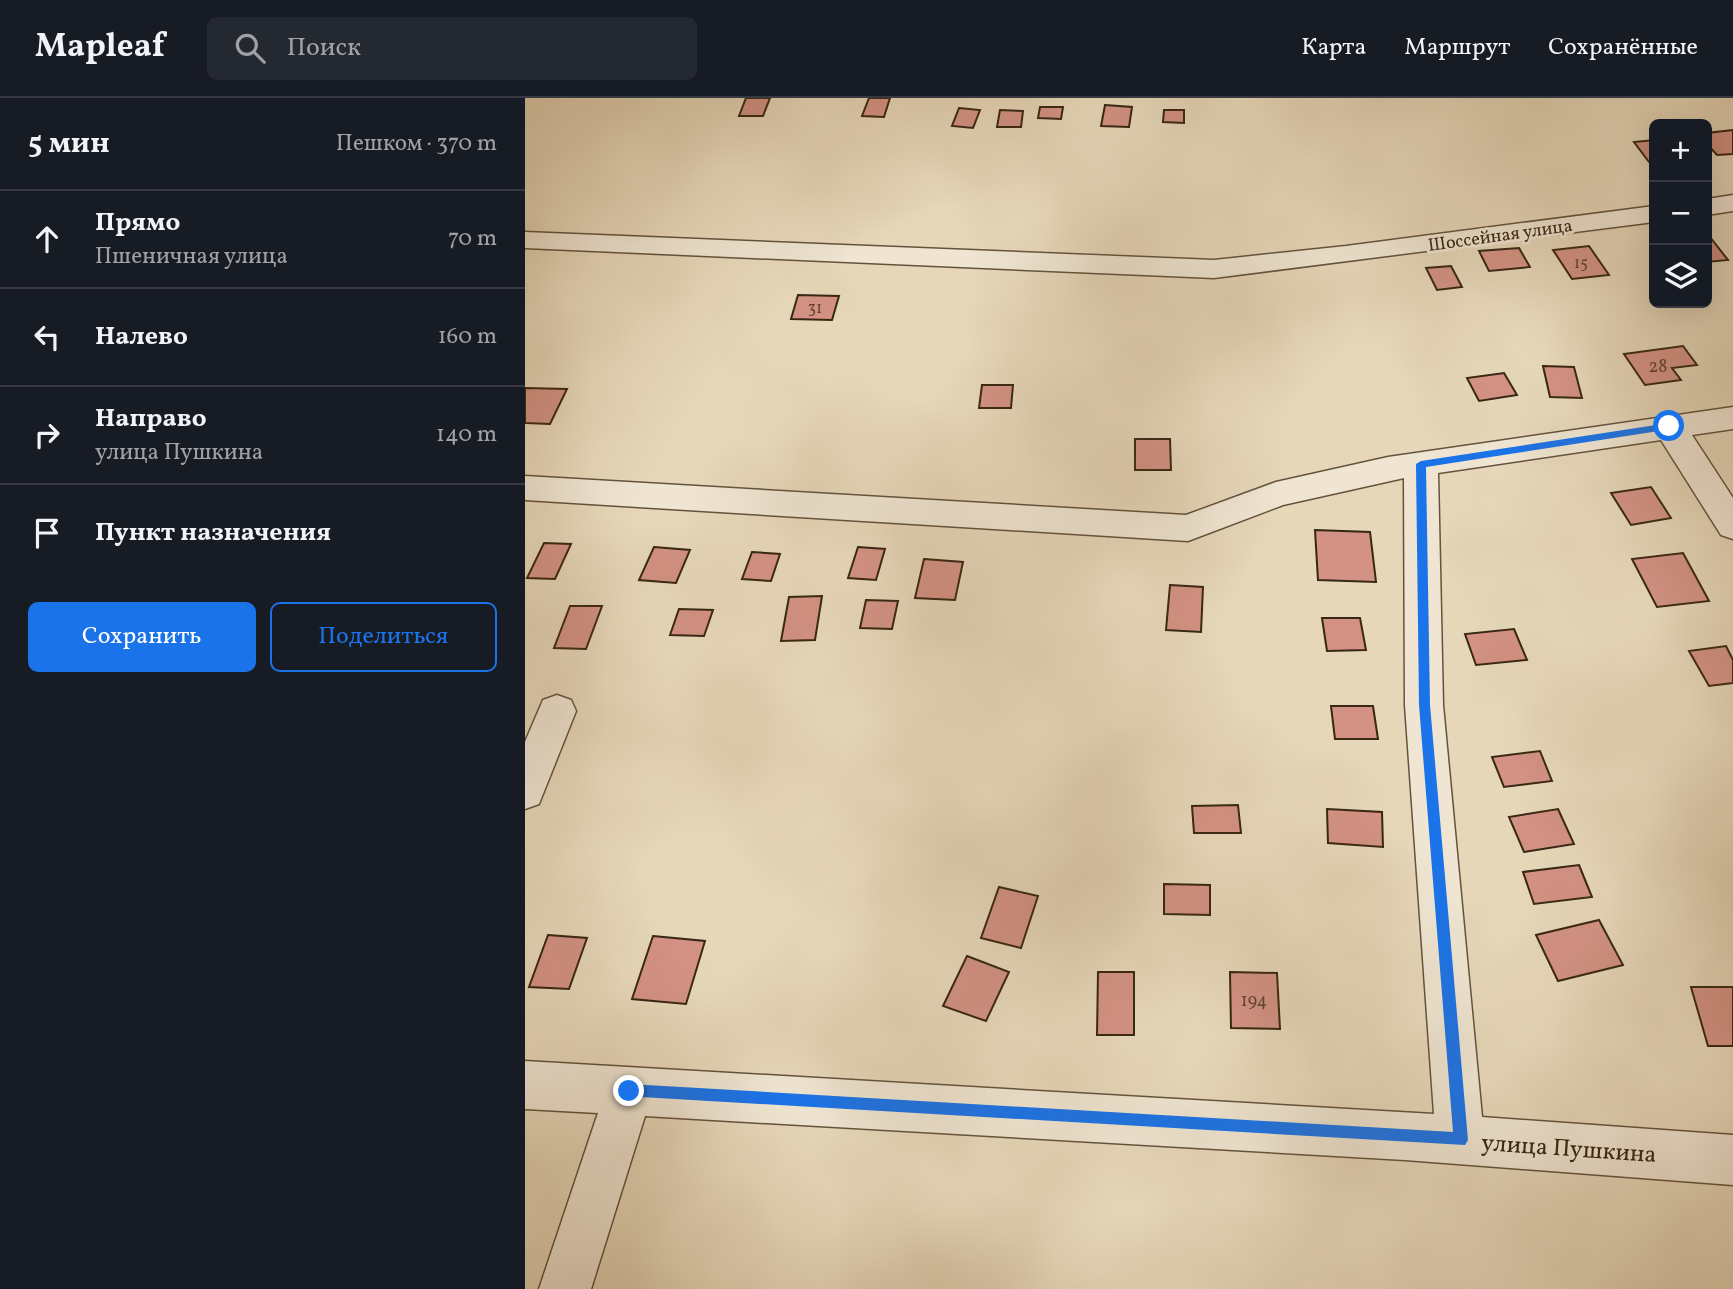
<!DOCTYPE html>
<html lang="ru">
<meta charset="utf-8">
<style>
body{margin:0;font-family:Vollkorn,serif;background:#242831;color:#f1f3f6}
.controls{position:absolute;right:21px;top:21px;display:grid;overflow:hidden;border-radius:10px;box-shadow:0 7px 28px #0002}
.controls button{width:63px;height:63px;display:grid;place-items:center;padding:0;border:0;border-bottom:2px solid #363941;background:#171b24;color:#f1f3f6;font:35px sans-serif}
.stop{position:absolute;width:21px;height:21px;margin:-16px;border:5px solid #1a73e8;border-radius:50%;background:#fff}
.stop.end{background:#1a73e8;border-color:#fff;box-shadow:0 2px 7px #0008}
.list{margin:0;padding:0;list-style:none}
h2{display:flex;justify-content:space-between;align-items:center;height:91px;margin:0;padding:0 28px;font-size:30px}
h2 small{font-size:23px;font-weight:400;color:#9ea1a6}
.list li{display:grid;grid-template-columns:46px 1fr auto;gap:21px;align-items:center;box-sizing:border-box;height:98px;padding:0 28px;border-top:2px solid #363941}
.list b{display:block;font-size:26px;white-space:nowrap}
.list p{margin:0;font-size:23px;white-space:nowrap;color:#9ea1a6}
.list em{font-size:23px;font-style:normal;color:#9ea1a6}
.actions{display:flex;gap:14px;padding:21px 28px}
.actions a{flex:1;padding:16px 0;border:2px solid #1a73e8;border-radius:10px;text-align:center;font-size:24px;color:#1a73e8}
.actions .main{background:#1a73e8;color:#fff}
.icon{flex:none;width:38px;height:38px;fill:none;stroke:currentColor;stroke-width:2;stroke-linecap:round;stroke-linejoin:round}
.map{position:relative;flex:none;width:1208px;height:1191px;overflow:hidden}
header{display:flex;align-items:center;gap:42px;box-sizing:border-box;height:98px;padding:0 35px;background:#171b24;border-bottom:2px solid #363941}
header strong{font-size:33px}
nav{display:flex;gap:38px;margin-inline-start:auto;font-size:24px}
.search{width:490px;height:63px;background:#242831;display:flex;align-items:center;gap:18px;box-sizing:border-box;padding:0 24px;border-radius:10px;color:#9ea1a6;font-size:26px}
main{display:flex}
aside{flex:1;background:#171b24}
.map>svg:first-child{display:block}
.building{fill:#d39284;stroke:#382713;stroke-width:2}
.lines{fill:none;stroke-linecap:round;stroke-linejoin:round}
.minor-casing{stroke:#64533c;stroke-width:3}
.minor{fill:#efe5d2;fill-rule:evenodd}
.route{fill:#1a73e8}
.labels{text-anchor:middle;stroke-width:6;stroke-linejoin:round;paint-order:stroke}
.far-number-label{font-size:16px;fill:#5f422f}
.far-street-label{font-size:18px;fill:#382713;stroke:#efe5d2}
.number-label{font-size:18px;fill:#5f422f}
.near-street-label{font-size:24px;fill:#382713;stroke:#efe5d2}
</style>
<header>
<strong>Mapleaf</strong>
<div class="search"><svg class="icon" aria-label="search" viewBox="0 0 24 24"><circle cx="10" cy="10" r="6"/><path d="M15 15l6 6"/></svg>Поиск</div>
<nav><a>Карта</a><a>Маршрут</a><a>Сохранённые</a></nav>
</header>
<main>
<aside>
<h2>5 мин<small>Пешком · 370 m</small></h2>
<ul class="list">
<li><svg class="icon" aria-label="ahead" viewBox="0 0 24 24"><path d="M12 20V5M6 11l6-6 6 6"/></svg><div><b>Прямо</b><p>Пшеничная улица</p></div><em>70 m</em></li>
<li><svg class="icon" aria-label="left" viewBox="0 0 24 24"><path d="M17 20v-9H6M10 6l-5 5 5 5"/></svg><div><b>Налево</b></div><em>160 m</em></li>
<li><svg class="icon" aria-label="right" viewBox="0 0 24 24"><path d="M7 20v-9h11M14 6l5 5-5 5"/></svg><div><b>Направо</b><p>улица Пушкина</p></div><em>140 m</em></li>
<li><svg class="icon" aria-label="arrive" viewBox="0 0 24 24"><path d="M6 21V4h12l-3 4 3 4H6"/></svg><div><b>Пункт назначения</b></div></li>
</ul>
<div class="actions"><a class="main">Сохранить</a><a>Поделиться</a></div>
</aside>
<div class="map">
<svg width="1208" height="1191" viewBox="0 0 1208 1191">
<rect width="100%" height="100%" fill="#e6d7b9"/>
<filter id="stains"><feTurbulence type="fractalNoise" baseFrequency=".00286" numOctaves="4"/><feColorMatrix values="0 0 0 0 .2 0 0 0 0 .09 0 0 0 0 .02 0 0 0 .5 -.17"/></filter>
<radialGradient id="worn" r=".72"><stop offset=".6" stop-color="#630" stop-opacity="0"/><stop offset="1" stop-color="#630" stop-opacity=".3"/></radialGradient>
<g class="building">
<path d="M221,0H245L238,18H214Z"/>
<path d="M344,0H365L359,19L337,18Z"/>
<path d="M580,7L607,9L604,29L576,28Z"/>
<path d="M515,9H538L536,21L513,20Z"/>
<path d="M434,10L455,12L448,30L427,28Z"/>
<path d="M475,12L498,13L496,29H472Z"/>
<path d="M639,12H659V25L638,24Z"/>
<path d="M1208,32V56L1192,57L1182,46V35Z"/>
<path d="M1129,42V63L1124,64L1109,44Z"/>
<path d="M1185,139L1203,162L1182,164V140Z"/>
<path d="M1064,148L1084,177L1047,181L1028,152Z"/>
<path d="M994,150L1005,169L964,173L954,153Z"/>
<path d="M926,168L937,189L912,192L901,170Z"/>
<path d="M273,197L314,198L307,222L266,221Z"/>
<path d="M1158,248L1172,267L1147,270L1156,282L1120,287L1099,256Z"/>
<path d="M1018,268L1049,269L1057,300L1025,299Z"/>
<path d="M979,275L992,297L954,303L942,280Z"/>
<path d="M457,287H488L486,310H454Z"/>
<path d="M0,290L42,291L25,326L0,325Z"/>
<path d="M610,341H645L646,372H610Z"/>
<path d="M1126,389L1146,420L1106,427L1086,395Z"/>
<path d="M790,432L845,434L851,484L793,482Z"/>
<path d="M19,445L46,446L30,481L2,480Z"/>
<path d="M129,449L165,452L151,485L114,482Z"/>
<path d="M333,449L360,451L351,482L323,480Z"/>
<path d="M227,454L255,456L246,483L217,481Z"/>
<path d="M1158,455L1184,503L1132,509L1107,461Z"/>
<path d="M399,461L438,464L430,502L390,500Z"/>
<path d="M645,487L678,489L676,534L641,532Z"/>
<path d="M297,498L290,542L256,543L264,499Z"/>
<path d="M341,502L373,503L367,531L335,530Z"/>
<path d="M45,508H77L61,551L29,550Z"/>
<path d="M154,511L188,512L179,538L145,537Z"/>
<path d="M797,520H835L841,552L802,553Z"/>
<path d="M989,531L1002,562L951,567L940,536Z"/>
<path d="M1201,548L1208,562V585L1184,588L1164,553Z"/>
<path d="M806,608H848L853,641H810Z"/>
<path d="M1015,653L1027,683L979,689L967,659Z"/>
<path d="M713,707L716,735H669L667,708Z"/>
<path d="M802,711L857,714L858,749L803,745Z"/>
<path d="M1033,711L1049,746L999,754L984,719Z"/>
<path d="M1054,767L1067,799L1009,806L998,774Z"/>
<path d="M639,786L685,787V817L639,816Z"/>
<path d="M474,789L513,798L496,850L456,840Z"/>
<path d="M1074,822L1098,867L1033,883L1011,837Z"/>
<path d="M23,837L62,840L44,891L4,889Z"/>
<path d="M128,838L180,843L161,906L107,901Z"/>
<path d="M442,858L484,874L461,923L418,908Z"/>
<path d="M573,874H609V937H572Z"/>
<path d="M705,874L752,875L755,931L706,930Z"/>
<path d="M1166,889H1208V948H1183Z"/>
</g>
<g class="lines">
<g class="minor-casing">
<g id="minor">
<path d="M1208,97V113L1182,117V101Z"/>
<path d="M1129,108V124L689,180L0,150V134L689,162L821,148Z"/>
<path d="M1208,309V331L1167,337L1208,400V441L1196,437L1136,342L913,375L918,607L957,1019L1208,1037V1087L880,1062L120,1018L66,1191H14L73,1015L0,1011V963L909,1016L880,607L879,380L758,407L663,443L0,402V378L661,417L751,384L863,359Z"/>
<path d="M32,597L46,602L51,613L14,706L0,711V644L18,602Z"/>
</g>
</g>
<use href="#minor" class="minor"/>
</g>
<path class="route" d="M1144,325L1147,331L901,369L905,607L943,1042L940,1047L99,998L97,993L104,986L928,1034L894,607L891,366L896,363Z"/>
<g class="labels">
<g class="far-number-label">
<text x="1056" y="170">15</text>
<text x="290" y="215">31</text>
</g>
<g class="far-street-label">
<text transform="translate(975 137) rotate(-8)" y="6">Шоссейная улица</text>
</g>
<g class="number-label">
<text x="1133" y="274">28</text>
<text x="729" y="908">194</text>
</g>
<g class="near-street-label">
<text transform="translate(1044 1050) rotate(4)" y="8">улица Пушкина</text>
</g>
</g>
<rect width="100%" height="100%" filter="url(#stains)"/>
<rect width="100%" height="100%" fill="url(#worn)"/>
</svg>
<div class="controls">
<button>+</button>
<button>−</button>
<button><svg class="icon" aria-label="layers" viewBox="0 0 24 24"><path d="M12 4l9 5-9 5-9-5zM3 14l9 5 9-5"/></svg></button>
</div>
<div class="stop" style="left:1144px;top:328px"></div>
<div class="stop end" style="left:104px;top:993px"></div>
</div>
</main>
